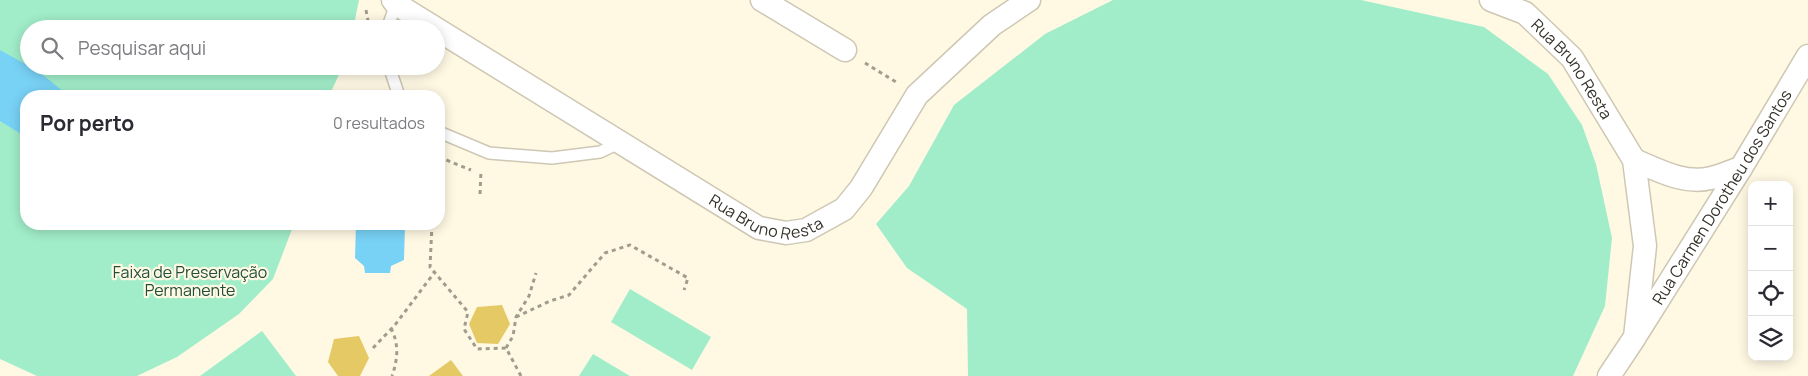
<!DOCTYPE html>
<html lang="pt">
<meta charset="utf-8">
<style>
body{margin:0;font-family:Manrope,sans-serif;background:#f7f7f7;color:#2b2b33}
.controls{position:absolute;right:15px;bottom:15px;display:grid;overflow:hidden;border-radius:10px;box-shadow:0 2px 12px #0003}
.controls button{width:45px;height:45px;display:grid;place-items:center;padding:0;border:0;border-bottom:1px solid #e1e1e2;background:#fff;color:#2b2b33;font:25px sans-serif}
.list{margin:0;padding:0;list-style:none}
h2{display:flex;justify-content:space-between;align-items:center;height:65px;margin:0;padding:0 20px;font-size:21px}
h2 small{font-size:16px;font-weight:400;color:#7c7c81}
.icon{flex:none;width:28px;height:28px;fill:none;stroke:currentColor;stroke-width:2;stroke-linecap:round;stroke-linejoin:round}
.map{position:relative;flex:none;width:1808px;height:376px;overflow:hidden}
.search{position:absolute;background:#fff;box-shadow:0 2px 12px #0003;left:20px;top:20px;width:425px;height:55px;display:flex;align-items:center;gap:12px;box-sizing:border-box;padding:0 18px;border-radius:28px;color:#7c7c81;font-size:19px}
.panel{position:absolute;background:#fff;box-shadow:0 2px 12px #0003;left:20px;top:90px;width:425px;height:140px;border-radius:20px}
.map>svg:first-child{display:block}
.green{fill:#a1edc9}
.water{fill:#78d2f6}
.building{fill:#e5c965}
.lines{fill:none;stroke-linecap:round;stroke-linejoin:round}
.service-casing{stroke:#cdc7b4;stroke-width:14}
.minor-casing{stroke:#cdc7b4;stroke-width:25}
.path{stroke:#a19c8d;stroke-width:3;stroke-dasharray:4 4;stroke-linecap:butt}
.service{stroke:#fff;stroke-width:11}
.minor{stroke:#fff;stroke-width:22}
.labels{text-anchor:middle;stroke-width:4.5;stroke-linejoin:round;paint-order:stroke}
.street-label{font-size:16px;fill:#333129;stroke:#fff9e4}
.park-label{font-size:16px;fill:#214f3c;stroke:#fff9e4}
</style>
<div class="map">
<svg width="1808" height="376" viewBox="0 0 1808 376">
<rect width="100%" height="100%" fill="#fff9e4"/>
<g class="green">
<path d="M0,0H359L353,29H29V66H343L329,96H26V224H294L273,279L239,314L177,357L137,376H37L0,359Z"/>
<path d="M1113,0H1361L1484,27L1548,74L1582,125L1596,164L1612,238L1605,306L1573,376H968L967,309L907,268L876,224L909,186L954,105L1045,34Z"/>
<path d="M630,289L711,337L692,370L611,322Z"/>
<path d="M262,331L296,376H200Z"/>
<path d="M593,354L630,376H579Z"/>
</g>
<g class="water">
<path d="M0,50L38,71L69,96H26V137L0,121Z"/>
<path d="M356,224H405L404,260L391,266L390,273H365L364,266L355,258Z"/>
</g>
<g class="building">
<path d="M502,305L510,324L498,344L477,343L469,324L477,307Z"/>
<path d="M359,336L369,358L360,376H338L328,362L334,339Z"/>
<path d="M451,360L463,376H429Z"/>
</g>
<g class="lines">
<g class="service-casing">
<g id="service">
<path d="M387,29L396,4"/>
<path d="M389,66L399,96"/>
<path d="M439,132L489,153L552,158L600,152L619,143"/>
</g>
</g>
<g class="minor-casing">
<g id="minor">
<path id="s1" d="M393,0L396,4L759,228L786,233L806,230L844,209L861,188L917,95L992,25L1029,0"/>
<path d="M762,0L845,50"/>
<path id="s2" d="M1491,0L1525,13L1572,58L1634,160L1645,246L1635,337L1609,376"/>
<path d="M1634,160C1658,170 1685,185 1711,178C1721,176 1731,171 1741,168"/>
<path id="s3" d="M1638,332L1741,168L1808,56"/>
</g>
</g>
<g class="path">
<path d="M366,10L368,21"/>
<path d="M865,63L896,82"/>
<path d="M439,157L471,170"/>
<path d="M480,194L481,171"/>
<path d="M432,224L430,267L468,312L464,329L477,349L506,348L521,376"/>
<path d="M516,317L550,301L569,295L605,253L630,245L688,278L684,290"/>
<path d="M391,328C399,344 398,359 392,376"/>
<path d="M373,348L395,325L434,273"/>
<path d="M506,348L513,336L516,317L529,296L536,273"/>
</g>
<use href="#service" class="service"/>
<use href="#minor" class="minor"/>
</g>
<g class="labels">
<g class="street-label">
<text dy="6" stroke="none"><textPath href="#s2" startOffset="110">Rua Bruno Resta</textPath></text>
<text dy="6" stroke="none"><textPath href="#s3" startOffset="159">Rua Carmen Dorotheu dos Santos</textPath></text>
<text dy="6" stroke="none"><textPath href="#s1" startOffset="436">Rua Bruno Resta</textPath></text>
</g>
<g class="park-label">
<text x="190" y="278">Faixa de Preservação<tspan x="190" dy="18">Permanente</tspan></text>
</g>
</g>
</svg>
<div class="controls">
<button>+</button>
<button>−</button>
<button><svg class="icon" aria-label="locate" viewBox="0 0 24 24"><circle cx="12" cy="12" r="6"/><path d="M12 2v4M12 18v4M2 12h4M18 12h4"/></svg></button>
<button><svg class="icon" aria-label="layers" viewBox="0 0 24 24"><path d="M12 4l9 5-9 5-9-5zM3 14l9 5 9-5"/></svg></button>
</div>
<div class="search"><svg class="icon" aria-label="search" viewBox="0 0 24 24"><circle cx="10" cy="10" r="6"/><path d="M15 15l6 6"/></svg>Pesquisar aqui</div>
<section class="panel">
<h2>Por perto<small>0 resultados</small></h2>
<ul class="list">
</ul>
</section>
</div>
